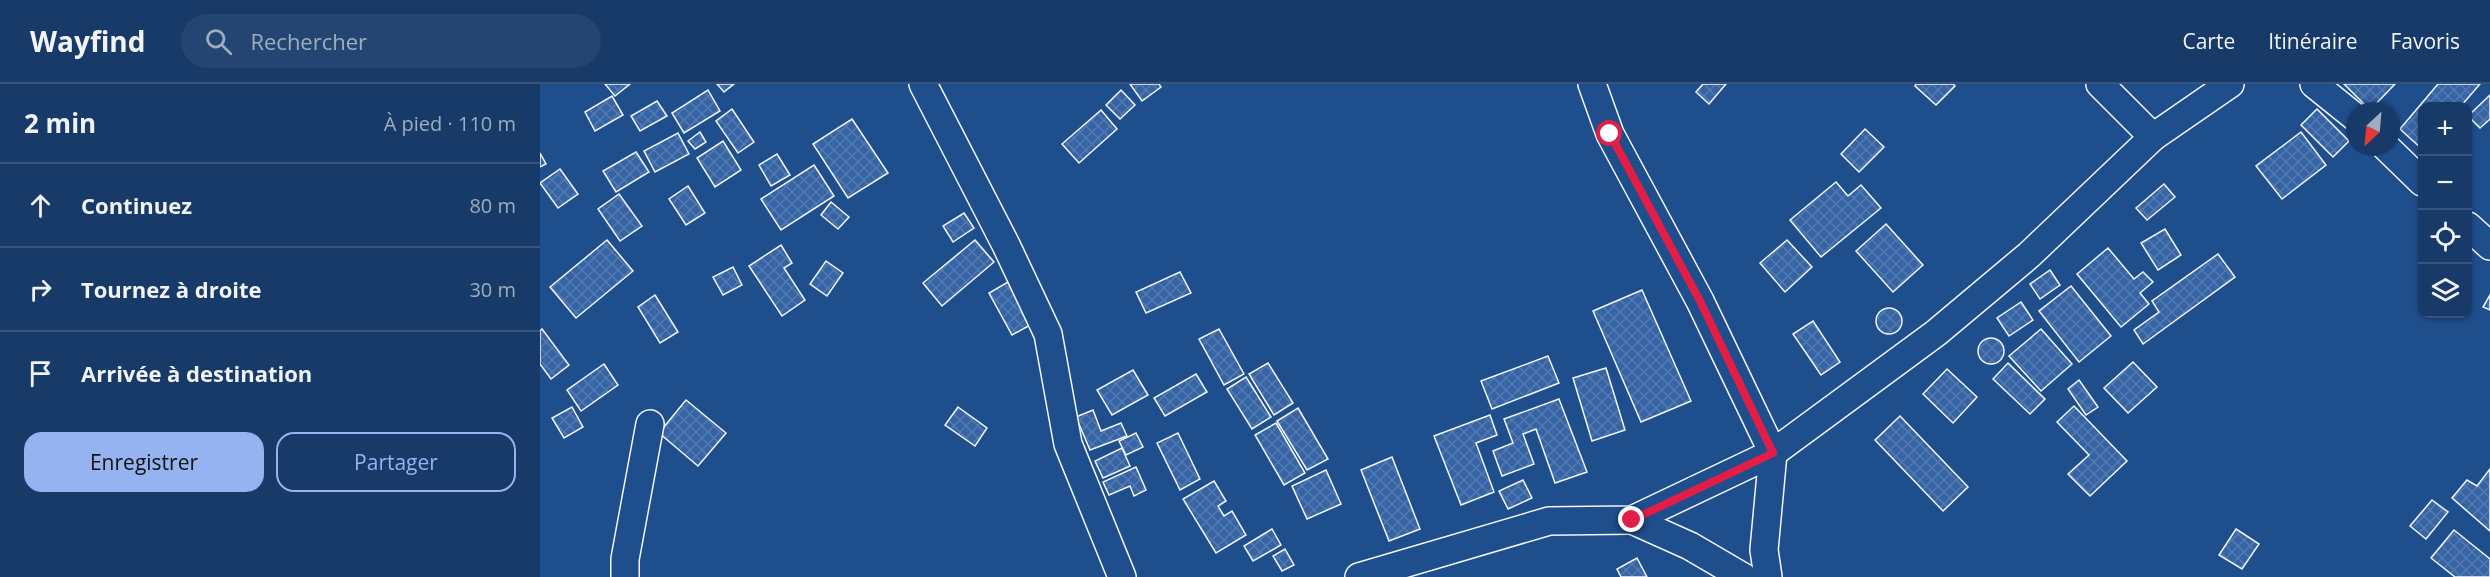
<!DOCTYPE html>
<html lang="fr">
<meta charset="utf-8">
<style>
body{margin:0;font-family:"Open Sans",sans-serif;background:#244571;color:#f1f3f6}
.controls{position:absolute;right:18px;top:18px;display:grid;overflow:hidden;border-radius:12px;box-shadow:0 2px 4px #0004}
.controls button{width:54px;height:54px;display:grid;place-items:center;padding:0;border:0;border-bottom:2px solid #36547d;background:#173a69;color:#f1f3f6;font:30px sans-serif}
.compass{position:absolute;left:1806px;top:18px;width:54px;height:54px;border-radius:50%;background:#173a69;box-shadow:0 2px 4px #0004;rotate:206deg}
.stop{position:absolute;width:18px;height:18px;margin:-14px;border:4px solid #e11d48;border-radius:50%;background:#fff}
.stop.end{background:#e11d48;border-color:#fff;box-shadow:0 2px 6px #0008}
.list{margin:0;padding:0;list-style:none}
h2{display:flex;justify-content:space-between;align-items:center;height:78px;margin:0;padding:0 24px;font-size:26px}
h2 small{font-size:20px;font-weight:400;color:#9eadc0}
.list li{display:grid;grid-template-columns:39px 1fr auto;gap:18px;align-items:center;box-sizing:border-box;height:84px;padding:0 24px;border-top:2px solid #36547d}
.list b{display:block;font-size:22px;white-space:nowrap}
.list em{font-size:20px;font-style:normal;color:#9eadc0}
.actions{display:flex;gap:12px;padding:18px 24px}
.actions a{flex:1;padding:14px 0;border:2px solid #95b2f1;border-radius:18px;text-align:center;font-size:21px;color:#95b2f1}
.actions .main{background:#95b2f1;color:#111}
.icon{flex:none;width:33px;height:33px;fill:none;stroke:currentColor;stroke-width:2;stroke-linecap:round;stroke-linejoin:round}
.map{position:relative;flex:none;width:1950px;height:493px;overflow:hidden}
header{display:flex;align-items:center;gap:36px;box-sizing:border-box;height:84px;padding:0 30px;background:#173a69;border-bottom:2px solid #36547d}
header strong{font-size:28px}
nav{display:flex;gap:33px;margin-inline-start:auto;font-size:21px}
.search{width:420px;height:54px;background:#244571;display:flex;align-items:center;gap:15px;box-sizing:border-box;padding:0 21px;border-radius:33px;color:#9eadc0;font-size:22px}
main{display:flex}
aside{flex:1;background:#173a69}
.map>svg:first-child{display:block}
.building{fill:url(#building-cross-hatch);stroke:#f2f6ff;stroke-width:1.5}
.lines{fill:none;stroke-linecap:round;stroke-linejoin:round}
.street-casing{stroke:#f2f6ff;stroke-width:30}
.street{stroke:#1f4e8c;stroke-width:27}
.route{stroke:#e11d48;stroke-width:8}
</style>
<header>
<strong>Wayfind</strong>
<div class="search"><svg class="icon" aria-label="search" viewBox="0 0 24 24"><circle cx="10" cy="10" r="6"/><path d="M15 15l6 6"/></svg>Rechercher</div>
<nav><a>Carte</a><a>Itinéraire</a><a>Favoris</a></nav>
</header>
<main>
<aside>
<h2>2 min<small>À pied · 110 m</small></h2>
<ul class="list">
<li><svg class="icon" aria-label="ahead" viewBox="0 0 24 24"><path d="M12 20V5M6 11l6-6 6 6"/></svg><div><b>Continuez</b></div><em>80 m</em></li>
<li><svg class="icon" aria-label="right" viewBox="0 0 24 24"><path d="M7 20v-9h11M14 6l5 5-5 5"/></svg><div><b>Tournez à droite</b></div><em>30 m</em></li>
<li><svg class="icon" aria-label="arrive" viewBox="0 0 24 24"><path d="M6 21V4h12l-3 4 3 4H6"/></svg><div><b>Arrivée à destination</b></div></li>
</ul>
<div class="actions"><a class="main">Enregistrer</a><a>Partager</a></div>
</aside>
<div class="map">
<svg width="1950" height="493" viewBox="0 0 1950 493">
<defs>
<pattern id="building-cross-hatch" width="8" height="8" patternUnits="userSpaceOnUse" patternTransform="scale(1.5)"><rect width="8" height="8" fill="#3563a3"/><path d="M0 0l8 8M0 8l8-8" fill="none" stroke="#537ab1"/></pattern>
</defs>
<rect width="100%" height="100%" fill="#1f4e8c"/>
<g class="building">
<path d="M65,0H90L75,12Z"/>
<path d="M177,0H194L184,8Z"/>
<path d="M590,0H619L621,3L602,17Z"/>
<path d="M1163,0H1186L1169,20L1156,8Z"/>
<path d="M1376,0H1413L1415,2L1396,21L1375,2Z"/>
<path d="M1804,0H1855L1830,26Z"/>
<path d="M1898,0H1940L1921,22H1882V65L1860,45Z"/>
<path d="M168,6L180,27L144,49L132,29Z"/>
<path d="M581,6L595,21L580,35L566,21Z"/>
<path d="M1950,11V35L1940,44L1928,32Z"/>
<path d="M72,12L83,31L55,47L45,28Z"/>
<path d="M117,17L127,32L100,47L91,32Z"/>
<path d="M192,25L214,58L198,69L176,37Z"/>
<path d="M1777,25L1809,57L1793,73L1761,41Z"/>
<path d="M561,26L577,45L539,79L522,60Z"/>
<path d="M312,35L348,89L308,114L273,60Z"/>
<path d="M1325,45L1344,63L1319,88L1301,70Z"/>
<path d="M160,48L166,58L155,65L148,57Z"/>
<path d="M1761,48L1786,81L1742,115L1716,82Z"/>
<path d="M138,49L149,70L115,88L104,67Z"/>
<path d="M183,57L201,86L175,103L157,74Z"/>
<path d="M96,68L109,88L76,108L63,87Z"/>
<path d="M0,69L6,80L0,83Z"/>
<path d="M237,70L250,91L231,102L219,81Z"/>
<path d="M274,81L294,112L241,146L221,115Z"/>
<path d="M20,85L38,110L18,124L0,99Z"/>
<path d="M1296,98L1308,112L1321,101L1341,124L1281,173L1250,136Z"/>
<path d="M1624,100L1635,113L1607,136L1596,124Z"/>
<path d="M148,102L165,129L146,141L129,115Z"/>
<path d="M79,110L102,142L80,157L58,125Z"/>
<path d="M291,118L309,133L298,145L281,131Z"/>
<path d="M424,129L434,144L413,158L403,142Z"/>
<path d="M1346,140L1383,181L1353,208L1316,167Z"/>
<path d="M1625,145L1641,171L1618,186L1601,159Z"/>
<path d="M67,156L93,187L36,234L10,203Z"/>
<path d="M435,156L454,178L402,222L383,199Z"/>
<path d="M1247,156L1272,183L1245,208L1220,179Z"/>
<path d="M241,161L252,179L244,184L265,216L242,232L209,182Z"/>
<path d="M1568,164L1594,195L1603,188L1613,198L1600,209L1609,220L1581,243L1537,190Z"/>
<path d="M1678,170L1695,193L1603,260L1594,246L1619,228L1612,217Z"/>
<path d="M286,177L303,189L287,212L270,200Z"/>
<path d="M193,183L202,201L183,211L173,193Z"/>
<path d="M1510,186L1520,201L1500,215L1490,200Z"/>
<path d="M640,188L651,209L606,229L596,208Z"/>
<path d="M468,198L492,240L472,251L449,209Z"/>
<path d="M1531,202L1571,252L1539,278L1499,227Z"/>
<path d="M1102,206L1151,317L1101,338L1053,227Z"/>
<path d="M115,211L138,248L120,259L98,223Z"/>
<path d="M1950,211V226L1943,223Z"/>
<path d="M1481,218L1493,236L1469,252L1457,234Z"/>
<circle cx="1349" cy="237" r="13"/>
<path d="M1273,237L1300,278L1281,291L1253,250Z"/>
<path d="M2,245L29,281L11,295L0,280V247Z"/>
<path d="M679,245L704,290L684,301L659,255Z"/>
<path d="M1501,245L1532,280L1501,307L1469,272Z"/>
<circle cx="1451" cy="267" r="13"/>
<path d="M1008,272L1019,299L952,325L941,297Z"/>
<path d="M1593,278L1617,303L1588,329L1564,304Z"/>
<path d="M728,279L753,319L734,331L709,290Z"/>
<path d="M1468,279L1505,315L1490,330L1453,295Z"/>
<path d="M64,280L78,301L41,327L27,306Z"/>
<path d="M1066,284L1085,346L1052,357L1033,294Z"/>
<path d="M1407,285L1437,313L1413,339L1383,310Z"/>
<path d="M593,286L608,311L572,331L557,306Z"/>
<path d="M656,290L667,308L625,332L614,314Z"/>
<path d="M706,293L731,333L712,345L687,305Z"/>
<path d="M1539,296L1558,323L1546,331L1528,305Z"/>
<path d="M1019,315L1047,388L1015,399L996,345L983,350L994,380L962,392L953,367L973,359L964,335Z"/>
<path d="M146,316L186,349L158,382L119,349Z"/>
<path d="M1534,322L1587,377L1550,412L1528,390L1549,371L1517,338Z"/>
<path d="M32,323L43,343L24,354L12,334Z"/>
<path d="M418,323L447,344L435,362L405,341Z"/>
<path d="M758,324L788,375L767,386L737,337Z"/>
<path d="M553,326L561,347L581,339L587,352L550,366L536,333Z"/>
<path d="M950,331L957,351L936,359L954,408L921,421L894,352Z"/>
<path d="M1360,332L1428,403L1403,427L1335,356Z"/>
<path d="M736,339L765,389L744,401L715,351Z"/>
<path d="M596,349L603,363L586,371L579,357Z"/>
<path d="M638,349L660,395L640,406L617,359Z"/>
<path d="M582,364L590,382L563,394L555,377Z"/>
<path d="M852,373L880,445L849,457L821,386Z"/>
<path d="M596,383L606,406L594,412L590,402L569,411L563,398Z"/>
<path d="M1950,385V447L1912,414L1927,396L1937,402Z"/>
<path d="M786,386L801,420L767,435L752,402Z"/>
<path d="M983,396L992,414L968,425L959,407Z"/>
<path d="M674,397L686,417L678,422L684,432L692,427L706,451L676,469L643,415Z"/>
<path d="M1892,416L1908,428L1886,455L1870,442Z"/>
<path d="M732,445L741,461L713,477L704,462Z"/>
<path d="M1696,445L1719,460L1702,485L1679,471Z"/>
<path d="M1914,446L1950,475V493H1915L1891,474Z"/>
<path d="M745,465L754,481L742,487L733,472Z"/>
<path d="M1097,474L1107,493H1081L1077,485Z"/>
</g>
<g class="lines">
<g class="street-casing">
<g id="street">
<path d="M383,0L466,161L508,250L528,360L582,493"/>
<path d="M1052,0L1070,50L1160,217L1233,369L1224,466L1228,493"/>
<path d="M1560,0L1613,53"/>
<path d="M1774,0L1815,33"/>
<path d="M1846,63L1882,98"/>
<path d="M1928,142L1950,162"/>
<path d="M1092,436L1150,462L1203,493"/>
<path d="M85,493V475L110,340"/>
<path d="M819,493L1009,437L1092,436L1233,369L1396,249L1489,171L1613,53L1690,0"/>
</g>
</g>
<use href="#street" class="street"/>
</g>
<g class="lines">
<path class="route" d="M1070,50L1160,217L1233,369L1092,436"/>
</g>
</svg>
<div class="controls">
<button>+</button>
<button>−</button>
<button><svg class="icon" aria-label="locate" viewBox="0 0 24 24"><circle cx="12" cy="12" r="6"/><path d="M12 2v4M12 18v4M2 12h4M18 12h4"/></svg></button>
<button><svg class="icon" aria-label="layers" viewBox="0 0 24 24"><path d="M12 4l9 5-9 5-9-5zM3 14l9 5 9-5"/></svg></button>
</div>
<svg class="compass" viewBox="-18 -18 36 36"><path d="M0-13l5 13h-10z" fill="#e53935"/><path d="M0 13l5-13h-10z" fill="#9eadc0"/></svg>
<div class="stop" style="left:1070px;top:50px"></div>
<div class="stop end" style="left:1092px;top:436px"></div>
</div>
</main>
